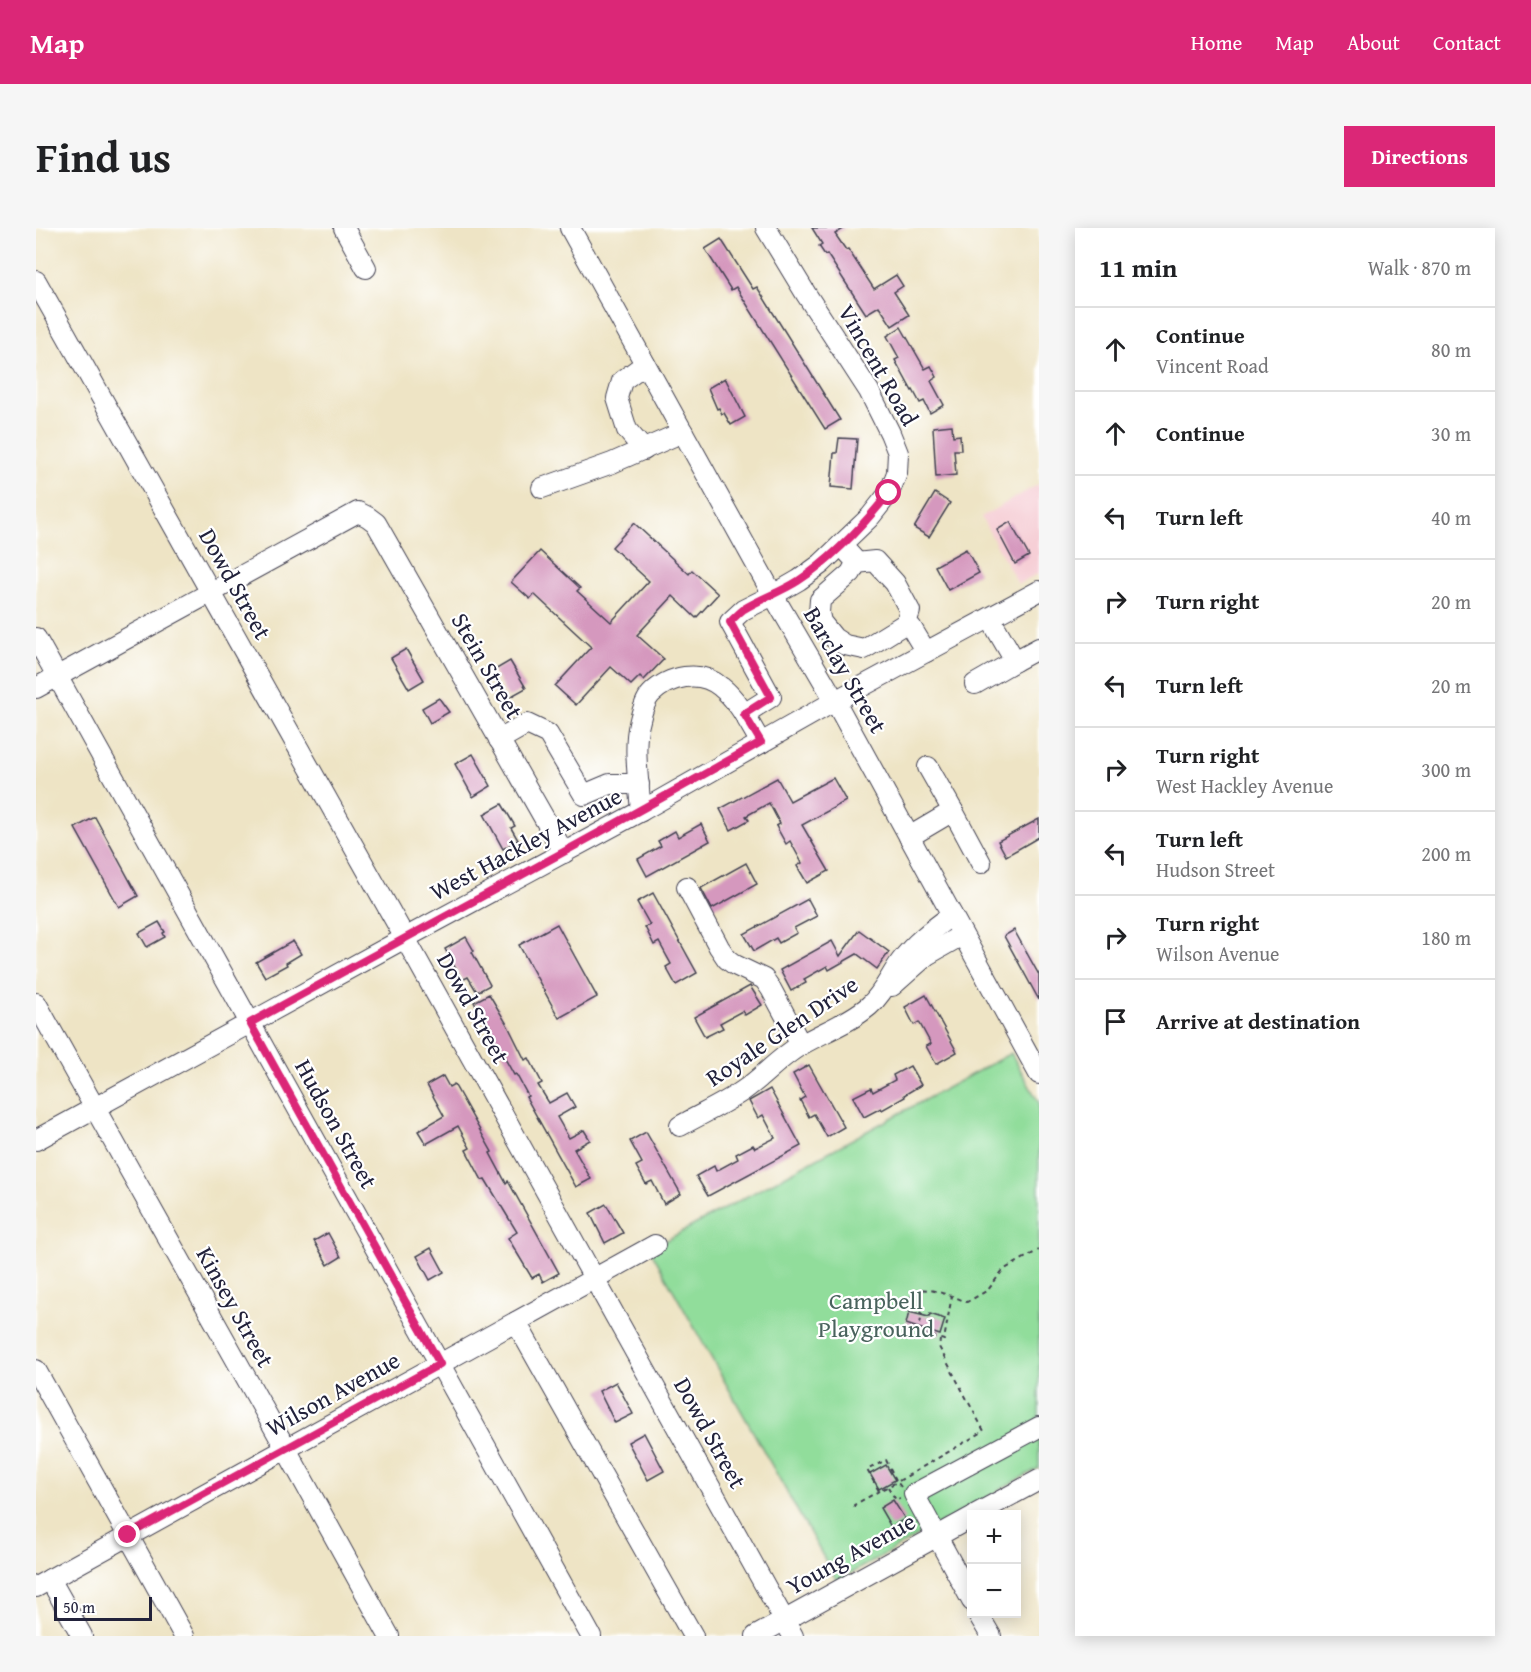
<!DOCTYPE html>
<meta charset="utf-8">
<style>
body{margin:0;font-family:"Gentium Book Plus",serif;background:#f6f6f6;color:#202124}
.controls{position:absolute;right:18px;bottom:18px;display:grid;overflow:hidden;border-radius:0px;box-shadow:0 3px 15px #0003}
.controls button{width:54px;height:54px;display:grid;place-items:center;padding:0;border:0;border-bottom:2px solid #e0e0e0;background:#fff;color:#202124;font:30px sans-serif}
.scale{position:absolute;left:18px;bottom:15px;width:98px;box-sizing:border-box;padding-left:6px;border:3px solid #22223b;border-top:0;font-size:16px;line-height:21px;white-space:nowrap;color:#22223b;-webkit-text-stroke:4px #fff;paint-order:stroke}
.stop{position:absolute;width:18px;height:18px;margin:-14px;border:4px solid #db2777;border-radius:50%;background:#fff}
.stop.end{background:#db2777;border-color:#fff;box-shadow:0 2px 6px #0008}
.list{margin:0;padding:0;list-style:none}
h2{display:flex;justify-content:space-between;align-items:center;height:78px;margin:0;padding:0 24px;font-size:26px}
h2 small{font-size:20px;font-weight:400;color:#757577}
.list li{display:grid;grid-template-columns:39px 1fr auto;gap:18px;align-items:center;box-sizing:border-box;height:84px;padding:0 24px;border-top:2px solid #e0e0e0}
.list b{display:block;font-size:22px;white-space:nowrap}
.list p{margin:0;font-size:20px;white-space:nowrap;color:#757577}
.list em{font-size:20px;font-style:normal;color:#757577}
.icon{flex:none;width:33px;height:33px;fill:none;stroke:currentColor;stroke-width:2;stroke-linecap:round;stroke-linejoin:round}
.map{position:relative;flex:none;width:1003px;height:1408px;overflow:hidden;border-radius:0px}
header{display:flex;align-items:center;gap:36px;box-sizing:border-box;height:84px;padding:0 30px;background:#db2777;color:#fff}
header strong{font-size:28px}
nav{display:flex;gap:33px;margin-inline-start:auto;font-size:21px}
.intro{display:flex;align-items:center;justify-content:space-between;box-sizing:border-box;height:144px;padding:0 36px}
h1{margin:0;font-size:42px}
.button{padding:15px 27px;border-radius:0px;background:#db2777;color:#fff;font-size:21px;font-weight:700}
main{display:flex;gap:36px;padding:0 36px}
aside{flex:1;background:#fff;border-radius:0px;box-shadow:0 3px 15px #0003}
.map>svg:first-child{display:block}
.built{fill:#f6cfd6}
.green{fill:#91dd9b;stroke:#5a806b;stroke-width:1.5}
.building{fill:#d598be}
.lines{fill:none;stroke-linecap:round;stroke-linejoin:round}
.minor-casing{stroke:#413f50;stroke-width:22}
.path{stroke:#413f50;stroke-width:2;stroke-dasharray:4.5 4.5;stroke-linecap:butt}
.minor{stroke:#fff;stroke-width:20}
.route{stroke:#db2777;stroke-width:8}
.labels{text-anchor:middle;stroke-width:4.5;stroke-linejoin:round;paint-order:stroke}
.street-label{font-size:24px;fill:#22223b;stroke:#fff}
.park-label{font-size:24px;fill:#49635d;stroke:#fff}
</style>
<header>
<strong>Map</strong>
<nav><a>Home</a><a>Map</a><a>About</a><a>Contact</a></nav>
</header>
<div class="intro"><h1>Find us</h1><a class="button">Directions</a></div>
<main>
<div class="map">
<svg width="1003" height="1408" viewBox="0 0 1003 1408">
<rect width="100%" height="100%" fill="#fff"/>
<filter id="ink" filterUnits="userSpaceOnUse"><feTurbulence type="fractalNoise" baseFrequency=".0167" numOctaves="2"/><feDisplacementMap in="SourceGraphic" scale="12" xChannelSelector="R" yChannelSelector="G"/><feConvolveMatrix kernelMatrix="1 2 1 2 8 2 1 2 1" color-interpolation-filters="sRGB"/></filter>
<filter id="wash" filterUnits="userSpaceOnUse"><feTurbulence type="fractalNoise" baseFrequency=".008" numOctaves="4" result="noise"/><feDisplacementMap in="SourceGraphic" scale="24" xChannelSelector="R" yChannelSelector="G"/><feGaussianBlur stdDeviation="1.35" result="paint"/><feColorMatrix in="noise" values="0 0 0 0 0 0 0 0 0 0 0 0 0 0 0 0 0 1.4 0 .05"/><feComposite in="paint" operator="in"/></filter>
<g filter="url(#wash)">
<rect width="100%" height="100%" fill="#eee4c5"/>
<path class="built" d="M1003,256V345L982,356L945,289Z"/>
<path class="green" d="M975,825L1003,875V1240L801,1353L614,1021Z"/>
<g id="blocks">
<g class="building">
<path d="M776,0H809L799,6L810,22L812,21L838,61L860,47L867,58L858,64L873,87L856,98L843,78L830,86L791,26L789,27L783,18L786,16Z"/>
<path d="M685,11L717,61L721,59L804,192L789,201L700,59L695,62L669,21Z"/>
<path d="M865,99L889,141L895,138L901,149L895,153L908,177L894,185L888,173L884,175L877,162L876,163L859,132L863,130L851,108Z"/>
<path d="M689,150L709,189L695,197L688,185L686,186L683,180L681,181L672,160Z"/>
<path d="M916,197L917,208L924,207L925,222H918L920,247L900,249L897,199Z"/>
<path d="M803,210L821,211L817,261L795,259L798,225H801Z"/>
<path d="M899,265L914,275L893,309L878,300Z"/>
<path d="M974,294L993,328L979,336L961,302Z"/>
<path d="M598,295L653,346L656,342L682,366L660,390L637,368L601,407L628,431L608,452L604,448L595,457L575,439L540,477L519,458L555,419L498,366L494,371L475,354L504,323L544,360L541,363L575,394L613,353L576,319Z"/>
<path d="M930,321L943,345L912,362L899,338Z"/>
<path d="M370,421L388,452L373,461L355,430Z"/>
<path d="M474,433L490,460L472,470L457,443Z"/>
<path d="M403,470L413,484L394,495L386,480Z"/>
<path d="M437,526L455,558L437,569L419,536Z"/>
<path d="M741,550L754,573L797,550L810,573L766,597L793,643L771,655L761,638L766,635L754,613L750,616L740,598L744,596L733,575L710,588L713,592L695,602L684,581Z"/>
<path d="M466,576L479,598L475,600L482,612L467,621L448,586Z"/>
<path d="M59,589L102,668L83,679L39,600Z"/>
<path d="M1003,591V609L970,628L962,613Z"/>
<path d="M665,596L674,613L611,648L602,631L625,618L622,613L639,603L642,609Z"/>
<path d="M710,635L721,656L676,681L665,660Z"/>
<path d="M617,665L661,745L640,757L630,739L635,736L623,714L618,717L609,699L614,697L601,674Z"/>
<path d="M772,671L781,688L758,700L761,705L743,715L740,710L718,723L708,706Z"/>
<path d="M123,694L129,704L127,705L129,709L111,719L103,705Z"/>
<path d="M521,696L561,769L523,790L483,717Z"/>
<path d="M823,702L853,724L841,741L821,726L793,742L791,738L768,751L770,755L755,763L744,742L796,713L804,728Z"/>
<path d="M978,702L1003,747V772L968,708Z"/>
<path d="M430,709L438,723L436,724L454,757L441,764L432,749L426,752L409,721Z"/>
<path d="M257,713L265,726L250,735L251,737L229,749L220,734Z"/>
<path d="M714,758L726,777L709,787L706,783L684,795L687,800L669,809L658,789Z"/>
<path d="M453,766L472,798L489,832L493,830L506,855L502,857L513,875L531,865L539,879L521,889L533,910L548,902L554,912L538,921L555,951L540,959L490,869L492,868L480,846L478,847L438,774Z"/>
<path d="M890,767L921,824L900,836L890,818L895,816L883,794L878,797L869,779Z"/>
<path d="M773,837L808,899L791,909L778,886L773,889L764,872L769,869L757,846Z"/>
<path d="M874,838L885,857L868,867L869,869L846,882L845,880L828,889L817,869L835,860L837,864L859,852L857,847Z"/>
<path d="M407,848L413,859L418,856L456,924L454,925L470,955L472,953L523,1045L507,1054L503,1046L496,1050L472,1010L481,1004L449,951L446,952L430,922L434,920L422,898L390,916L382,903L408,888L391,857Z"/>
<path d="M734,861L765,918L672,968L660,948L678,938L680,943L702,931L700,926L717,917L719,920L739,910L727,887L722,890L713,873Z"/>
<path d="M610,904L645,966L628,976L616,953L610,956L600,938L606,935L594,913Z"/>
<path d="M570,976L587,1005L569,1015L554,985Z"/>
<path d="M292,1005L305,1029L292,1037L278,1013Z"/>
<path d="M395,1020L408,1044L394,1052L381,1028Z"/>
<path d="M873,1084L893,1089L894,1086L909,1091L904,1107L870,1096Z"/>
<path d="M580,1154L597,1186L579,1195L563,1163Z"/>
<path d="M608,1205L628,1243L612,1252L592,1214Z"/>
<path d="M850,1237L859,1252L843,1261L834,1246Z"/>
<path d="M857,1272L869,1291L855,1299L844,1280Z"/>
</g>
</g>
</g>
<g filter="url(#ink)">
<use href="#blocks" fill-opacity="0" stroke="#413f50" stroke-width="1.5"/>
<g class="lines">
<g class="minor-casing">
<g id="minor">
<path d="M308,0L330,40"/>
<path d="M534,0L737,367L799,473L1003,846"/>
<path d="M0,53L369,710L757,1408"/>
<path d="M608,222L591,202L581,170L586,153L609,136"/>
<path d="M506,260L576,235L647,204"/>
<path d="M805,317L817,330L820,335L815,345L784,372L783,385L785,394L798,410L809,417L828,421L870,395L875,399L890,424"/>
<path d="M820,335L839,333L859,355L874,383L870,395"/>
<path d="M0,410L555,1408"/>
<path d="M979,433L1003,420"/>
<path d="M939,456L979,433L954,390"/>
<path d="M0,460L322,284L332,289L340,295L528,625"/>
<path d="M708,486L735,469L694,394L707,382L737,367L763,352L785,336L834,289L853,265L861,245L862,225L854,205L833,163L770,66L730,0"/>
<path d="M463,512L491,496L512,506L548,567L574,556H603"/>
<path d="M892,539L917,583"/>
<path d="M605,583C603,558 597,519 603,496C605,487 609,472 615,466C633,448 664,441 685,459C703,473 713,495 725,515"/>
<path d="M873,609L917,583L945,635"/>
<path d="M651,659L683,719L691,731L699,737L728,751L735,761L765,817"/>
<path d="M856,758L891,727L926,707"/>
<path d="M0,775L250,1221L353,1408"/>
<path d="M644,898C665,886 688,876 708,862C728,848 744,829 765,817C787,804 813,795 833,778C847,766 854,748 865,733C879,714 897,701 916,687"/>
<path d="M0,912L369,710L605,583L799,473L1003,363"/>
<path d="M480,1094L657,1408"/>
<path d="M0,1142L148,1408"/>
<path d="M940,1286L1003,1252"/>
<path d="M14,1351L46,1408"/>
<path d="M0,1359L619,1017"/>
<path d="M936,1373L878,1266L1003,1199"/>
<path d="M942,1386L955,1408"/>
<path d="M720,1408L936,1289"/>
</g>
</g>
<g class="path">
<path d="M916,1067L908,1112L882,1104L886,1087L875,1068C878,1065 879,1063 883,1062C894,1059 921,1070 931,1074L952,1062L967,1042L1003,1022"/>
<path d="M852,1259L860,1272L864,1270"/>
<path d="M865,1259L861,1254L843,1263L831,1242L850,1232L861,1254L948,1203L903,1119L904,1112"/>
<path d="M819,1279L818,1277L843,1263"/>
</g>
<use href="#minor" class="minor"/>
</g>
</g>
<g class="lines" filter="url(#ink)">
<path class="route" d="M92,1307L404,1136L214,795C384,701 556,611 725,514L708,486L735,469L694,394C698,390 703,385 708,381C724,371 745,364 762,353C797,330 827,298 853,265"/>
</g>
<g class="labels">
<g class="street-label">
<text transform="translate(842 137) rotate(60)" y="8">Vincent Road</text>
<text transform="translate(199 356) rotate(61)" y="8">Dowd Street</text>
<text transform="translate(451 438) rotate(60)" y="8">Stein Street</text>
<text transform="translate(809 442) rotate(60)" y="8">Barclay Street</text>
<text transform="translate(490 616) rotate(-28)" y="8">West Hackley Avenue</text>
<text transform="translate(437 780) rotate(61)" y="8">Dowd Street</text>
<text transform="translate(746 803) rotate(-34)" y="8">Royale Glen Drive</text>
<text transform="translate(300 896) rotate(61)" y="8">Hudson Street</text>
<text transform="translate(199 1079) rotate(61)" y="8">Kinsey Street</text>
<text transform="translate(297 1166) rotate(-29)" y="8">Wilson Avenue</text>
<text transform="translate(674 1205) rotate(61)" y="8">Dowd Street</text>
<text transform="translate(815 1326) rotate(-29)" y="8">Young Avenue</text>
</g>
<g class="park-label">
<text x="840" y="1081">Campbell<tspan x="840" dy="28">Playground</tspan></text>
</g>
</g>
</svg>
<div class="controls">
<button>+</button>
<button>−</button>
</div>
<div class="scale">50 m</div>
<div class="stop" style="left:853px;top:265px"></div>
<div class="stop end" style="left:92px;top:1307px"></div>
</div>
<aside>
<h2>11 min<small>Walk · 870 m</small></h2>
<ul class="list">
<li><svg class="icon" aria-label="ahead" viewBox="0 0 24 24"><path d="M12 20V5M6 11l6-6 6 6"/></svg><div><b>Continue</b><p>Vincent Road</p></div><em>80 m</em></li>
<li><svg class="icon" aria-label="ahead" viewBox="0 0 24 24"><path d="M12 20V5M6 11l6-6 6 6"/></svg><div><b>Continue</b></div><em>30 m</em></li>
<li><svg class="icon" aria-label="left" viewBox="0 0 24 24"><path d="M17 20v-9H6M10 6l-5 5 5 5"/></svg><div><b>Turn left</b></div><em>40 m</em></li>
<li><svg class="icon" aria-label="right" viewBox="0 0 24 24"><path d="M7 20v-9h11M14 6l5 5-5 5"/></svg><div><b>Turn right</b></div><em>20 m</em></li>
<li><svg class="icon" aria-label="left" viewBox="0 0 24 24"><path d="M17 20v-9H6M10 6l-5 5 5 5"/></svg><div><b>Turn left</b></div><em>20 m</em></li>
<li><svg class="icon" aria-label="right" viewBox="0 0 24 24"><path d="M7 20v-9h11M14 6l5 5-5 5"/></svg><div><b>Turn right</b><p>West Hackley Avenue</p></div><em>300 m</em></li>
<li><svg class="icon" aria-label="left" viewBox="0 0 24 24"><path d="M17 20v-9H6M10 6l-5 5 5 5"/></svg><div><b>Turn left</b><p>Hudson Street</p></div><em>200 m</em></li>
<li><svg class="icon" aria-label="right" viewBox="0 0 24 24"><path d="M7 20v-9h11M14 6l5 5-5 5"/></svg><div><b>Turn right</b><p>Wilson Avenue</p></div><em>180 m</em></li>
<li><svg class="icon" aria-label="arrive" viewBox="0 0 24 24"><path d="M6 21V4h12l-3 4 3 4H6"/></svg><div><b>Arrive at destination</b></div></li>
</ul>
</aside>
</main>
